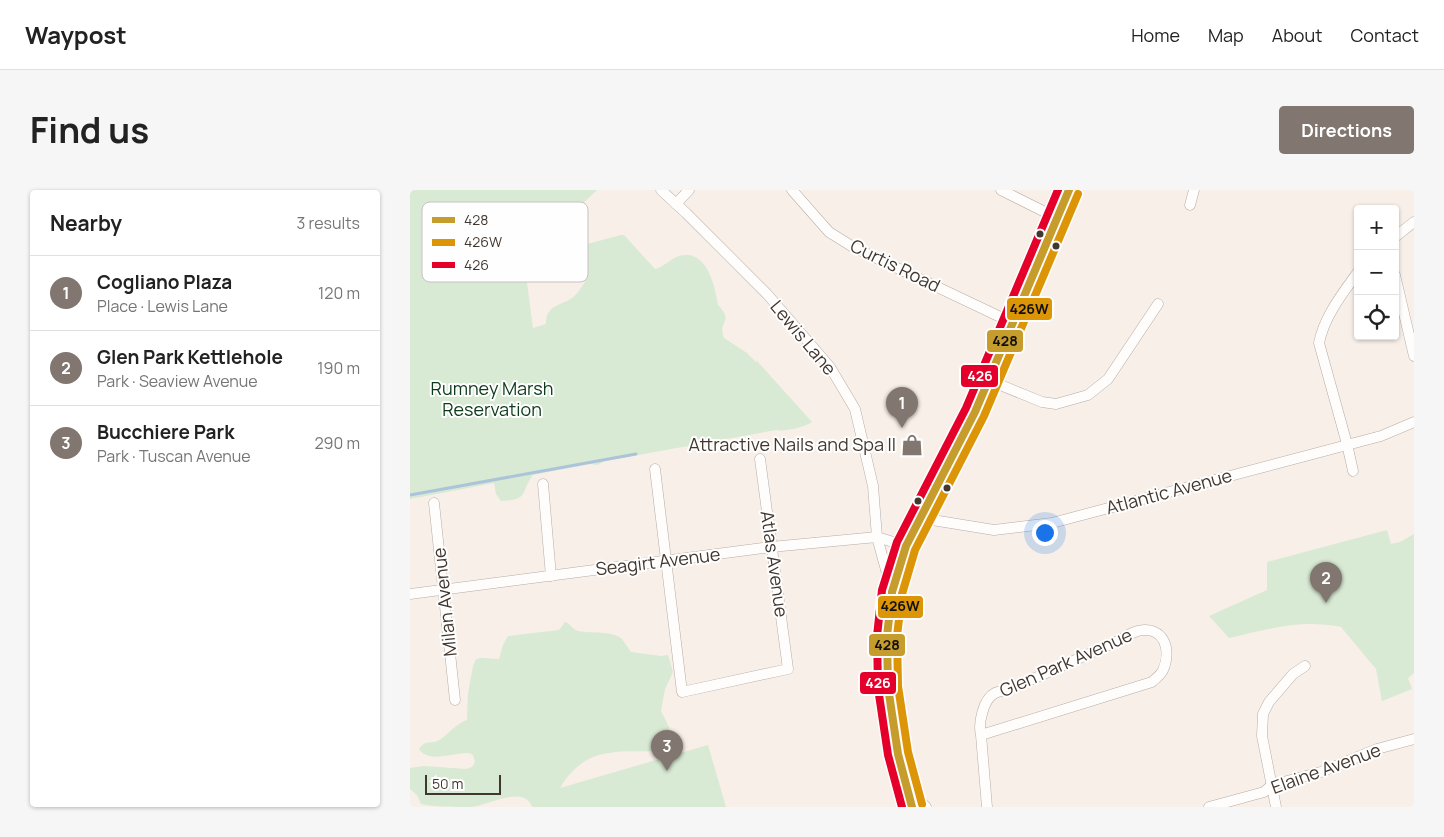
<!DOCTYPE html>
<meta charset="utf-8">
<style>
body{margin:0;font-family:Manrope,sans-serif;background:#f6f6f6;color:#222}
.controls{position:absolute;right:15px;top:15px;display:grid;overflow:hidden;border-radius:5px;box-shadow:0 1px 4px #0004}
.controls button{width:45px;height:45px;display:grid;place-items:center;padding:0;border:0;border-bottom:1px solid #e0e0e0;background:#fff;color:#222;font:25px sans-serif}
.scale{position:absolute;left:15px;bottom:12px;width:76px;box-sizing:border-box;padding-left:5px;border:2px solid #42372f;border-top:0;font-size:14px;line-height:18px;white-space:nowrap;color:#42372f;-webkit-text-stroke:4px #fefefe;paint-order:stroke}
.you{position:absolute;left:634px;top:342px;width:18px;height:18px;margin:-12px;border:4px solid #fff;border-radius:50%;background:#1a73e8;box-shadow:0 0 0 8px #1a73e833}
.badge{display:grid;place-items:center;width:32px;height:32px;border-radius:50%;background:#827770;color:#fff;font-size:16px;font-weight:700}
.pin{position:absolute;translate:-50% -41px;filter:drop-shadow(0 1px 2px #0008)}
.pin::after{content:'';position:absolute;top:26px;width:18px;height:15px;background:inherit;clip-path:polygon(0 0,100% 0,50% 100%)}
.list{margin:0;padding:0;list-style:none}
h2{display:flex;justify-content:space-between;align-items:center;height:65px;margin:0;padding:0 20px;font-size:21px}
h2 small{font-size:16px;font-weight:400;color:#767676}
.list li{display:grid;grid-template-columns:32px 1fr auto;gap:15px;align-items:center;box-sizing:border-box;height:75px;padding:0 20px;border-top:1px solid #e0e0e0}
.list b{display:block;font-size:19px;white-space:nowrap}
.list p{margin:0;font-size:16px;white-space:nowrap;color:#767676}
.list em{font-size:16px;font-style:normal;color:#767676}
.icon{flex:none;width:28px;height:28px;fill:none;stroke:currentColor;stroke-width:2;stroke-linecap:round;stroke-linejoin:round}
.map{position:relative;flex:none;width:1004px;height:617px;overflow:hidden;border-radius:5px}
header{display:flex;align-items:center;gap:30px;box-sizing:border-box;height:70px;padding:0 25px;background:#fff;border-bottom:1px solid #e0e0e0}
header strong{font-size:24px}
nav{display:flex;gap:28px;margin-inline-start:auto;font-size:18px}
.intro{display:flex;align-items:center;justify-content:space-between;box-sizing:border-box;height:120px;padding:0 30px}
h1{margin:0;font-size:35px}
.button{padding:12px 22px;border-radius:5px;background:#827770;color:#fff;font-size:18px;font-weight:700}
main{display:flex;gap:30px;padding:0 30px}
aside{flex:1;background:#fff;border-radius:5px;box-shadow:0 1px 4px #0004}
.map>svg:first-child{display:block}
.green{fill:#d8e9d4}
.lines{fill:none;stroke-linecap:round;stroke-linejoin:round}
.stream{stroke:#acc4d9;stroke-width:3}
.minor-casing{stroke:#b5aca6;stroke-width:11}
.secondary-casing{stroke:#b5aca6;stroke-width:15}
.minor{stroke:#fefdfc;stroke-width:10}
.secondary{stroke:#fefdfc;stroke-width:14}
.bus-1-casing{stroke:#fefefe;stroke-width:11}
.bus-2-casing{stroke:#fefefe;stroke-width:11}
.bus-3-casing{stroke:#fefefe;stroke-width:11}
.bus-1{stroke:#c69c2d;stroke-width:8}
.bus-2{stroke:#dc9507;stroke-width:8}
.bus-3{stroke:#e4002b;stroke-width:8}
.bus-dot{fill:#42372f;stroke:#fefefe;stroke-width:2}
.labels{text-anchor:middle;stroke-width:4;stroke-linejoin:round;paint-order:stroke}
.street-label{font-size:18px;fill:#42372f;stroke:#fefefe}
.park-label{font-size:18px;fill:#0d3a1a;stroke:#fefefe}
.poi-label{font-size:18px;fill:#42372f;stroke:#fefefe;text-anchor:end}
.key{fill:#fefefe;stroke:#c6c2c0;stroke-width:1}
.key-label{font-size:14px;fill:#42372f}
.line-badge{stroke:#fefefe;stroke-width:2}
.badge-label{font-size:14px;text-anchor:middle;font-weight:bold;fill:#fff}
.pale-badge-label{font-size:14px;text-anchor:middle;font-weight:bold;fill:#111}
</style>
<header>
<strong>Waypost</strong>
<nav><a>Home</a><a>Map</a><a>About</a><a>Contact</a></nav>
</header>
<div class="intro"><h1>Find us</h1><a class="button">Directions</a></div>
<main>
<aside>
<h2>Nearby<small>3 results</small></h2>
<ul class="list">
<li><span class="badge">1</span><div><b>Cogliano Plaza</b><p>Place · Lewis Lane</p></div><em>120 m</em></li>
<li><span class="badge">2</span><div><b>Glen Park Kettlehole</b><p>Park · Seaview Avenue</p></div><em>190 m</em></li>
<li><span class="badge">3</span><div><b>Bucchiere Park</b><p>Park · Tuscan Avenue</p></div><em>290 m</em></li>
</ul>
</aside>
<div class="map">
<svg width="1004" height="617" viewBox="0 0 1004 617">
<rect width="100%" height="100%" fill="#f8efe8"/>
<g class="green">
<path d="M0,0H187L113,70H114L123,138L136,134C136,115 150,116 162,108C168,104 171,97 175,92L159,59L211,45H214L245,79C254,77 260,69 269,66C297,58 305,96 308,115C325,133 307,130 314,148L337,163L346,172L347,171L402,232C396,237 373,242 366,240L195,271L187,275L180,274L123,285C110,303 119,310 91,311L86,304L84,293L0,309Z"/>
<path d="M977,340L981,354L990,352L1004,344V483L998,488L1002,499L972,511L966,479L931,437C889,429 859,439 819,448L799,426L857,400V372Z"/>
<path d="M155,432C160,433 162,439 168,441C180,444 202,440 212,449C215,453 218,458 221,462L251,466L258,465L263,482L255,499L251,521L259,537V548L262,560C217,565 179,549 150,598L298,555L316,617H122C115,594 77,616 61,617C45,617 26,617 11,614L7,605L0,599V578L14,576L56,579L62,577L65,572L63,565L59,563C44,562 19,574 9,559C15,549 23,555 31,549C39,543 47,533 57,530L58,504L63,476L66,469L71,468L89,469L93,455L98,446L149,440Z"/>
</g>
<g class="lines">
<path class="stream" d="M0,305L226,264"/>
<g class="minor-casing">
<g id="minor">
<path d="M251,0L276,23L357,104L420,177L445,219L463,296L467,347L482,402"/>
<path d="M382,0L419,42L443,57L603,133"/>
<path d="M591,0L647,28"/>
<path d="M266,14L279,0"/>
<path d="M780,15L784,0"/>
<path d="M985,47L1004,32"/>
<path d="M985,85L1004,166"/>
<path d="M578,190L632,212L646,214L678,205L698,189L748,114"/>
<path d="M245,279L272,502L378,479L350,269"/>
<path d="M943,281L937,254L909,153C914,127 932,104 948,82"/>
<path d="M133,294L141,386"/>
<path d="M24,313L45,510"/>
<path d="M510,328L584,340L642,333L971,246L1004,232"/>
<path d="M0,404L361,357L467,347L496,356"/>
<path d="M571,545L742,492C746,488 751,485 753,480C762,460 754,435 728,441C722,442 716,447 710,450L598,500C594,501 589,501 585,503C573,509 568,534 571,545L577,617"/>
<path d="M499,600L516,617"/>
<path d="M799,617L854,602L862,595L911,582L967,559L1004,549"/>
<path d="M866,617L852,546L853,524L859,512L883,484L895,476"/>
</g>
</g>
<g class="secondary-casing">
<path id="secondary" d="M502,617L488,564L478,497L477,446L482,402L496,356L538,276L565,222L659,0"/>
</g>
<use href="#minor" class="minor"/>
<use href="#secondary" class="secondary"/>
<g class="bus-1-casing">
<path id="bus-1" d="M502,617L488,564L478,497L477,446L482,402L496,356L565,222L659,0"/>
</g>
<g class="bus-2-casing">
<path id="bus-2" d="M512,614L498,562L488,496L487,446L492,404L505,360L574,226L668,4"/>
</g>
<g class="bus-3-casing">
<path id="bus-3" d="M492,617L478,565L468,498L467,446L472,400L487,352L556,218L648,0"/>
</g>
<use href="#bus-1" class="bus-1"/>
<use href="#bus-2" class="bus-2"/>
<use href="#bus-3" class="bus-3"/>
</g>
<defs>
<g id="shop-bare" transform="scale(1.725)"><path d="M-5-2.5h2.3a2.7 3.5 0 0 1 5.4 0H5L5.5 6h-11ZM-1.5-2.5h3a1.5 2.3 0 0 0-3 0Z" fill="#827770" stroke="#fefefe" stroke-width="2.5" paint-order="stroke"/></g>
</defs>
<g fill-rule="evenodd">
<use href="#shop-bare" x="502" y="255"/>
</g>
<g class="bus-dot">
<circle cx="630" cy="44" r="4.5"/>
<circle cx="646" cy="56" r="4.5"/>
<circle cx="537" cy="298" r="4.5"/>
<circle cx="508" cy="311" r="4.5"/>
</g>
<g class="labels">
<g class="street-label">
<text transform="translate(485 76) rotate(26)" y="6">Curtis Road</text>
<text transform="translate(393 148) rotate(50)" y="6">Lewis Lane</text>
<text transform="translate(759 302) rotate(-15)" y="6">Atlantic Avenue</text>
<text transform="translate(248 372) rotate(-7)" y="6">Seagirt Avenue</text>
<text transform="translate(364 374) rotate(82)" y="6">Atlas Avenue</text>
<text transform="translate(35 412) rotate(-96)" y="6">Milan Avenue</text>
<text transform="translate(656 473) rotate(-24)" y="6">Glen Park Avenue</text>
<text transform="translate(916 579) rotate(-20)" y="6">Elaine Avenue</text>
</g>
<g class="park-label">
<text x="82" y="205">Rumney Marsh<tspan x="82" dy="21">Reservation</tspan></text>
</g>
<g class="poi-label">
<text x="486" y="261">Attractive Nails and Spa II</text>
</g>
</g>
<rect x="12" y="12" width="166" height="80" rx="8" class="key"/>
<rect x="22" y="27" width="23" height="6" fill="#c69c2d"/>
<rect x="22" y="49" width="23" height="7" fill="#dc9507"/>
<rect x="22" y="72" width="23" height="6" fill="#e4002b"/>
<g class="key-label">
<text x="54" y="35">428</text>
<text x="54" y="57">426W</text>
<text x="54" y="80">426</text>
</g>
<g class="line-badge">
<rect x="596" y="107" width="47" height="24" rx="5" fill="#dc9507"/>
<rect x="576" y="139" width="38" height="24" rx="5" fill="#c69c2d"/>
<rect x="550" y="174" width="39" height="24" rx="5" fill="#e4002b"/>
<rect x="467" y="405" width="47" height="24" rx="5" fill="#dc9507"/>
<rect x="458" y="443" width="38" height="24" rx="5" fill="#c69c2d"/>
<rect x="449" y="481" width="38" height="24" rx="5" fill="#e4002b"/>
</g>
<g class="badge-label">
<text x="570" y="191">426</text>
<text x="468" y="498">426</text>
</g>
<g class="pale-badge-label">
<text x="619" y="124">426W</text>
<text x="595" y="156">428</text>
<text x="490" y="421">426W</text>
<text x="477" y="460">428</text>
</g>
</svg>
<div class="controls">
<button>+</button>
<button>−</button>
<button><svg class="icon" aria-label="locate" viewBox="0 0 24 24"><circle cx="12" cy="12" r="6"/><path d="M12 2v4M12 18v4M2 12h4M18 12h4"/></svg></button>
</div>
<div class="scale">50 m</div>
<div class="you"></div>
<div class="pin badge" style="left:492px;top:238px">1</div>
<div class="pin badge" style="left:916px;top:413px">2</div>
<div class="pin badge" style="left:257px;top:581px">3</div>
</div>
</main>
